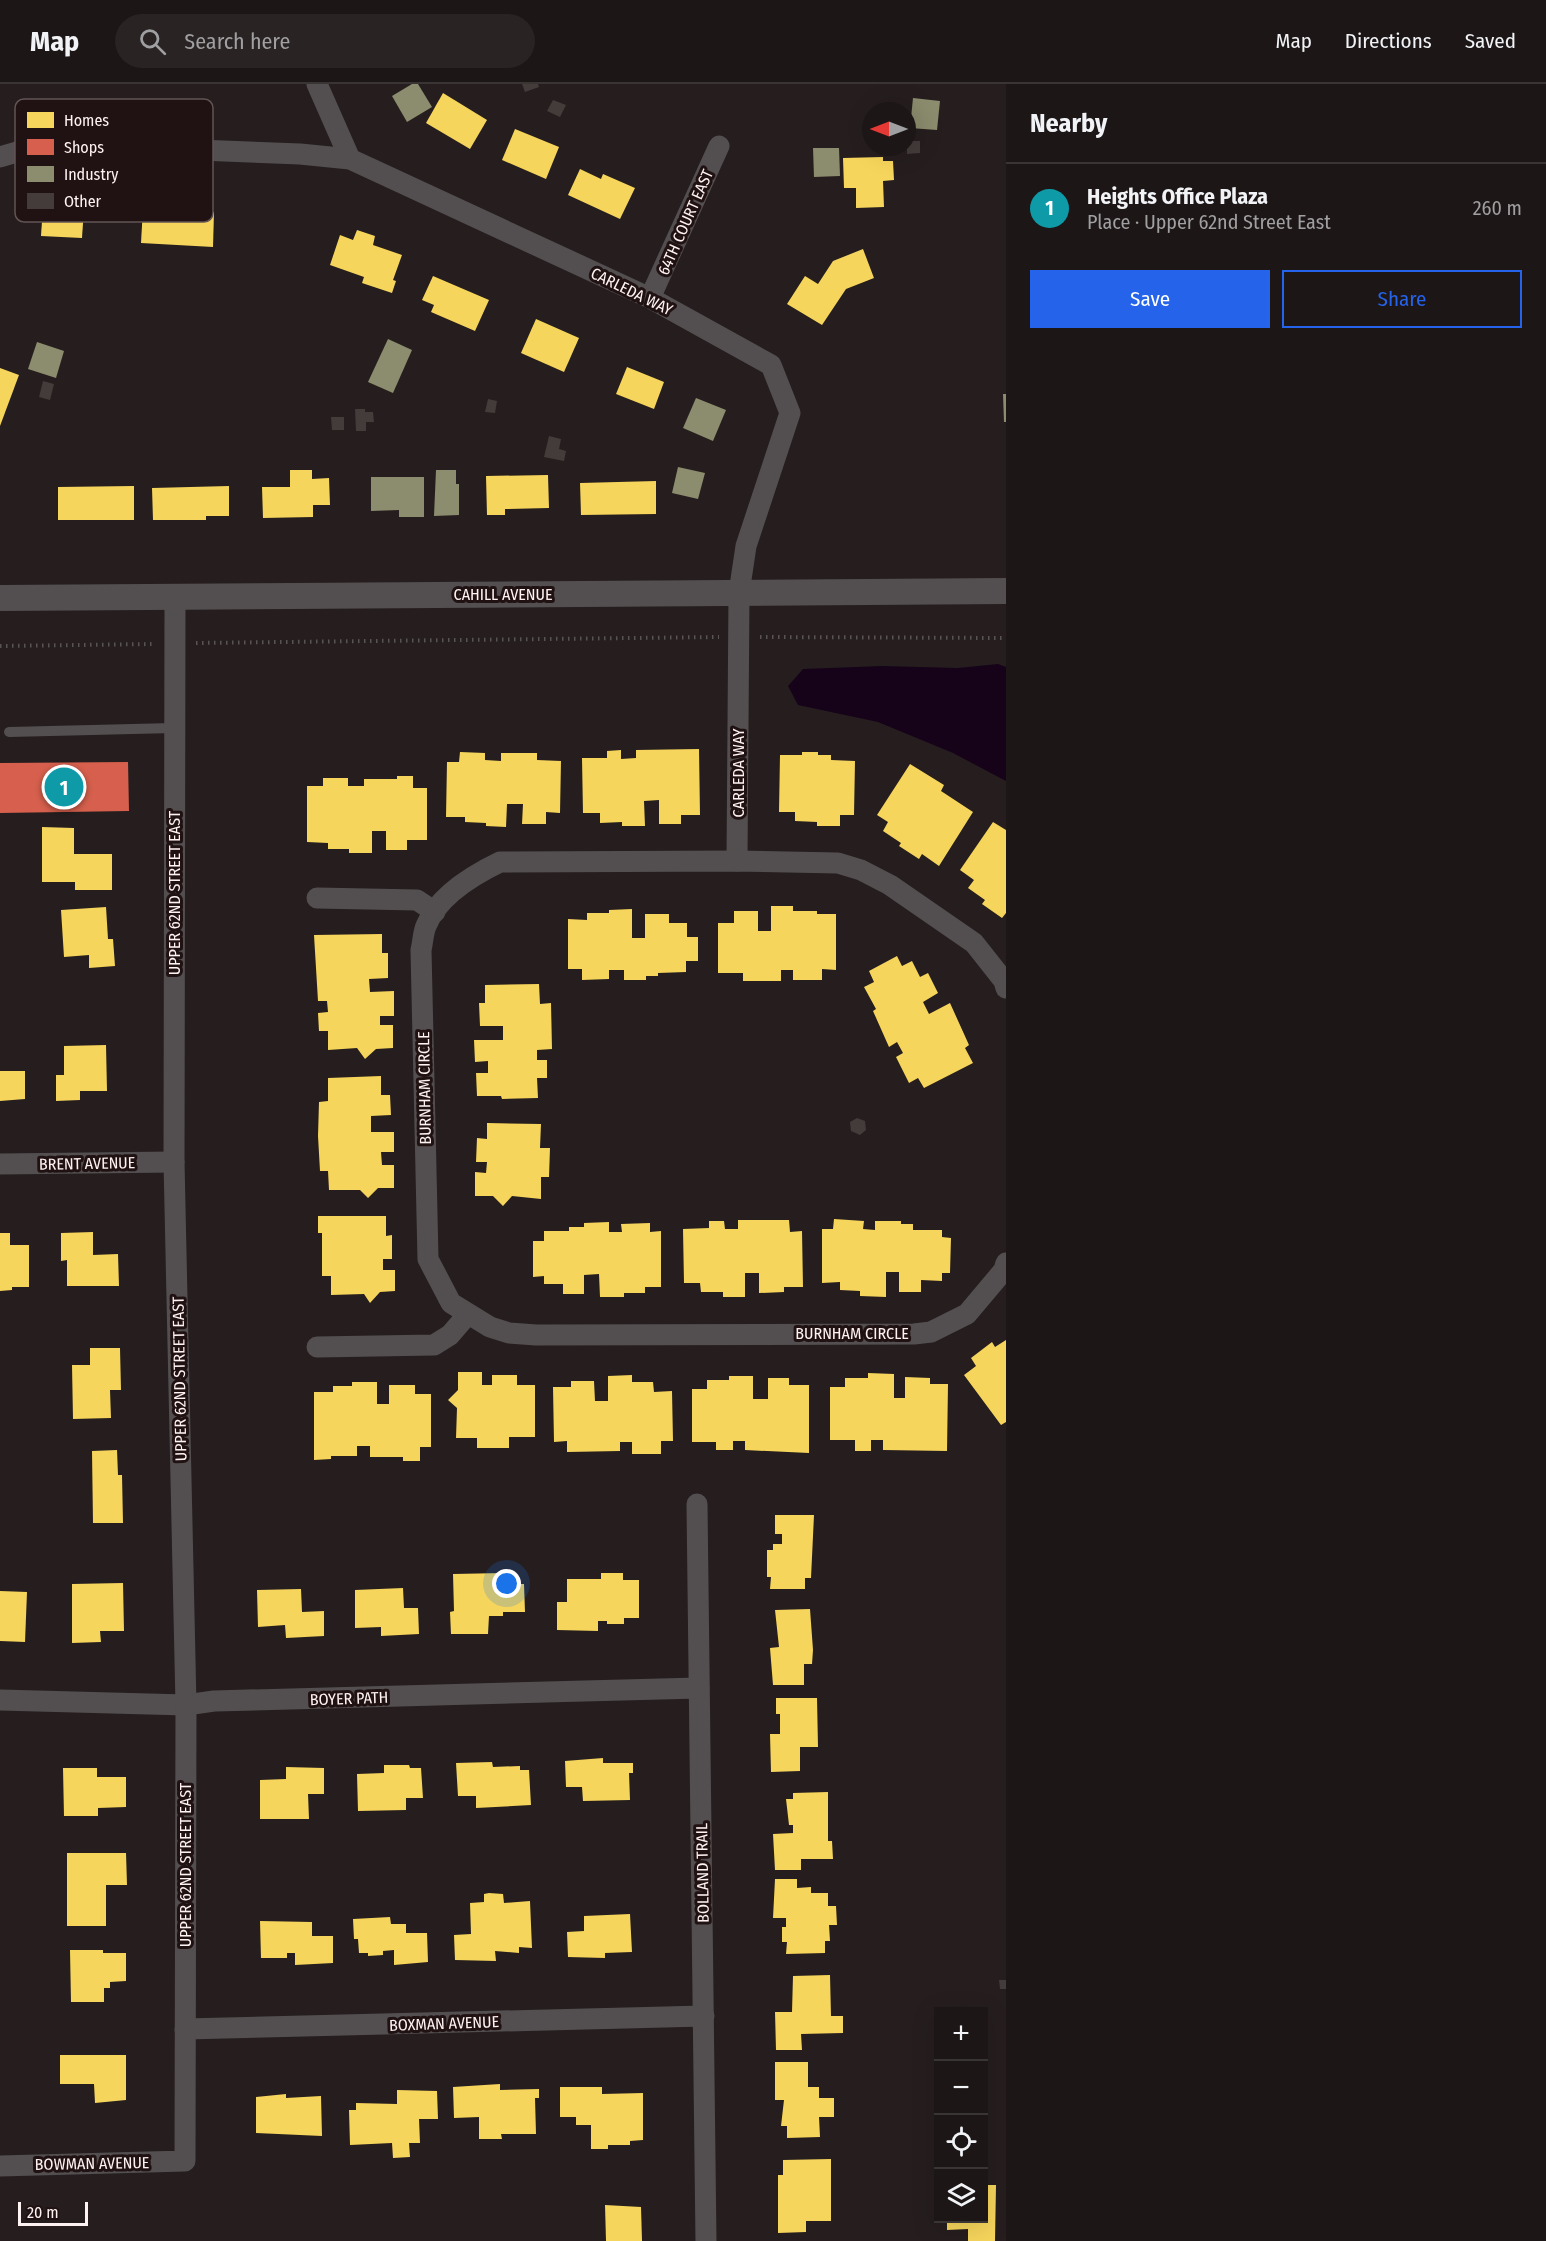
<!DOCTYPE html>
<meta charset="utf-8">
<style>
body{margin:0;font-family:"Fira Sans Condensed",sans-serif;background:#292323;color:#f1f3f6}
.controls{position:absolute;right:18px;bottom:18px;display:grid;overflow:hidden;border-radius:0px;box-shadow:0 6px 24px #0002}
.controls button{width:54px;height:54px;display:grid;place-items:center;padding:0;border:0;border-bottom:2px solid #3a3535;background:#1c1616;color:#f1f3f6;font:30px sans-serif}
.compass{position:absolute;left:862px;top:18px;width:54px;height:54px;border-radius:50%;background:#1c1616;box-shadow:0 6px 24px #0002;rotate:270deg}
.scale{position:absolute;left:18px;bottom:15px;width:70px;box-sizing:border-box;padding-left:6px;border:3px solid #fef2f2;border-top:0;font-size:16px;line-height:21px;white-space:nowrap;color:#fef2f2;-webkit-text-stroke:4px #201112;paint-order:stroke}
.you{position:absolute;left:507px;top:1500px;width:21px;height:21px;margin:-15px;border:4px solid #fff;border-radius:50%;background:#1a73e8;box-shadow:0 0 0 9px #1a73e833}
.badge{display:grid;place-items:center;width:39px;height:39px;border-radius:50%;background:#2563eb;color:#fff;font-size:20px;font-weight:700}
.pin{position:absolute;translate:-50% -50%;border:3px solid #fff;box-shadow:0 2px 6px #0006}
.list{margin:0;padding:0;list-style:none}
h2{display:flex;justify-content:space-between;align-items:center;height:78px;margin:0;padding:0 24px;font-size:26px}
h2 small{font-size:20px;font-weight:400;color:#a09fa1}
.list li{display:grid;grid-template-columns:39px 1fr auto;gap:18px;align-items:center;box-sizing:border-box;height:90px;padding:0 24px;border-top:2px solid #3a3535}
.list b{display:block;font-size:22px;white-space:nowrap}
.list p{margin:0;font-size:20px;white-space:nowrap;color:#a09fa1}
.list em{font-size:20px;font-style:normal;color:#a09fa1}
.actions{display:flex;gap:12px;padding:18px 24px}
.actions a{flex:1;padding:14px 0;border:2px solid #2563eb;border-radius:0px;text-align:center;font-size:21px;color:#2563eb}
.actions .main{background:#2563eb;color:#fff}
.icon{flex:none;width:33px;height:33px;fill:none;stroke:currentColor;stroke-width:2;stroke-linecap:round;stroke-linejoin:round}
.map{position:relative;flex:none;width:1006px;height:2157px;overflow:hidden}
header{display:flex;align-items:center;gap:36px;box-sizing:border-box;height:84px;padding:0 30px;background:#1c1616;border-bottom:2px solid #3a3535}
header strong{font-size:28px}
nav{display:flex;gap:33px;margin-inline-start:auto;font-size:21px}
.search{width:420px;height:54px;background:#292323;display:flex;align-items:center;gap:15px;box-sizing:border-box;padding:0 21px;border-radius:33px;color:#a09fa1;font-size:22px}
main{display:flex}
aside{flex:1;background:#1c1616}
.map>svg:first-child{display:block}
.water{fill:#16031a}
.homes{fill:#f6d55c}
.shops{fill:#d6604d}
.industry{fill:#8c8c6e}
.building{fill:#443c3b}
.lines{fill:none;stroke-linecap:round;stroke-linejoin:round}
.path{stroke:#585454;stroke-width:4;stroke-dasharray:1.5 4.5;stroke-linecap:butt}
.service{stroke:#534f50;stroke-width:10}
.minor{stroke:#534f50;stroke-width:21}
.tertiary{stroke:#534f50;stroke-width:26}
.labels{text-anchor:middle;stroke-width:6;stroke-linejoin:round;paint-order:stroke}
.street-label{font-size:16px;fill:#fef2f2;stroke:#201112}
.key{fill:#201112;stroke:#635455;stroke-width:1.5}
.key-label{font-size:16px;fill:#fef2f2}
</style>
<header>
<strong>Map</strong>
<div class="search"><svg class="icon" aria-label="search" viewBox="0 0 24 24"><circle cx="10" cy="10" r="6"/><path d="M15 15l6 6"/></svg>Search here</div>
<nav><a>Map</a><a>Directions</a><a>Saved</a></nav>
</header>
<main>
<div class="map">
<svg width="1006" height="2157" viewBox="0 0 1006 2157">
<rect width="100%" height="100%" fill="#261e1e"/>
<path class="water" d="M998,580L1006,583V697L953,669L878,638L798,621L788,602L803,585L882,582L958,584Z"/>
<g class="homes">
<path d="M443,9L487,36L470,65L426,39Z"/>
<path d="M515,45L559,63L546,95L502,76Z"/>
<path d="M883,73V77H893L894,96L883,97L884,123L856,124V104H844L843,74Z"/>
<path d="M580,85L601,95L603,90L635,104L620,135L568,111Z"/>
<path d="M43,122L84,124L82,154L41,152Z"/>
<path d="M143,124L214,128L213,163L141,159Z"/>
<path d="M357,146L375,152L373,161L402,171L393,196L396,197L392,209L362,199L364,193L330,181L340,151L353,156Z"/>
<path d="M863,165L874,194L846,205L822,241L787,220L805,192L818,200L833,177Z"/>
<path d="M433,192L489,216L475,247L431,228L434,221L422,216Z"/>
<path d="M536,235L579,254L564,288L521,269Z"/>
<path d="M627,283L664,298L654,325L616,310Z"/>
<path d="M0,284L19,291L0,342Z"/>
<path d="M290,386H312V395L329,394L330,421H313V433L263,434L262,403H290Z"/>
<path d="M548,391L549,424L505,425V431H487L486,392Z"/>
<path d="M656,397V430L581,431L580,399Z"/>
<path d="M134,402V436H58V403Z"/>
<path d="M229,402V432H206V436H153L152,404Z"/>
<path d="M699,665L700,731H681V740H659V716L644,717L645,742H622V738L600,739V729H583L582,674H607V667L621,666V675L636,674V666Z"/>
<path d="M460,668L485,669V676L501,677V669H537V676L561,677L560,729L546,728V740H522L523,720H507L506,743L486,742V739L465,738V733H446L447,678H459Z"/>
<path d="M802,668H818V671H831V676L855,677L854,731H840V742H817V738L795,737V728H779L780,671H802Z"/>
<path d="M910,680L944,701L941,707L973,728L939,782L922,770L919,775L899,762L901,759L883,747L888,738L877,731Z"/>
<path d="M397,692H413V704H427V756H407V766H386V747H372V769H349V765H328V759L307,758V702H323V694H348V702H364V695H397Z"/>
<path d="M993,738L1006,746V829L1002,834L982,820L985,816L968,804L974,796L960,786Z"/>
<path d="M42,743L74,744V770H112V806H75V798H42Z"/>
<path d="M771,822H793V827H817V830H836V886L822,885V896H793V886H781V897H743V889H718V839H734V827H758V847H771Z"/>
<path d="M106,823L108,855H113L115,882L89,884V871L64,873L61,826Z"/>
<path d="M632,825V854H645V830H669V839H687V853H698V877H686V888L658,889V892H646V896H624V886H609V895L582,896V885H568V835L587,836V829H609V826Z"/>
<path d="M382,850V869H388V894L369,895L370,908L394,907V932H380V941H393V964L376,965L365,975L357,964L328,966V947H319L318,929L328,928L327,917H318L314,851Z"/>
<path d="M897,872L902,882L912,877L920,893L928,889L938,909L923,918L929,930L950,919L969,961L965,964L973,979L924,1004L918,994L909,999L896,973L903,969L897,958L889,963L873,927L876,925L864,903L874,898L869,887Z"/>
<path d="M539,900L540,920L551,919L552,965L537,966V976H547V994H537L538,1014L502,1015L501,1012H477L476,989H488V977L475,978L474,956H503V942H480L479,919H485V901Z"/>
<path d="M106,961L107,1007H80V1016L56,1017V991H64V962Z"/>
<path d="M0,987H25V1015L0,1017Z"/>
<path d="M381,992V1011H390L391,1031L371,1032V1048H394V1068H381L382,1081H394V1104H378L368,1114L360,1106H329L328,1087H320L318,1052L319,1018L328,1017V994Z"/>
<path d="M487,1039L541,1040L540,1064H550L549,1093H541V1115L512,1112L503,1122L493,1112H475V1088L486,1089L487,1078H476L477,1054L487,1055Z"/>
<path d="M318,1132H386V1152L392,1151V1175H383V1186H395V1207L380,1208L370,1219L364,1210L331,1211V1192H322V1149H318Z"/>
<path d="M834,1135L864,1137L863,1145L875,1146V1137H901V1140H913V1146H942V1153L951,1154L950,1189H942V1197L921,1196V1208H899V1188H886V1213L860,1212V1207L840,1206V1198L822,1199V1145H833Z"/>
<path d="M738,1136H789L790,1148L802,1147L803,1203H784V1208L759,1209V1189H745V1213H723V1208H701L700,1199H684L683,1145L709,1144V1137H724L725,1145H738Z"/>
<path d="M609,1138V1148H622L621,1140L650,1139V1148L661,1147V1203H645V1209H624V1213H600L599,1190L584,1191V1210H563V1200H544V1192L533,1193V1157H544V1147H569V1143H584V1139Z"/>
<path d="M93,1148V1171L118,1170L119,1202H67V1176L61,1177V1149Z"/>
<path d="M0,1149H10V1161H29V1203H12V1206L0,1207Z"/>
<path d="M1006,1256V1338L1001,1341L964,1291L976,1282L971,1274L992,1258L995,1263Z"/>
<path d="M90,1264H120L121,1306H110L111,1334L73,1335L72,1281H90Z"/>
<path d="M458,1288H482V1301H492V1291H517V1301H535V1353H509V1364H477V1354H456L457,1324L448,1316L458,1306Z"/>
<path d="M868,1289L894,1290V1314H905V1293L930,1294V1300H948L947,1367L883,1366V1356H871V1367H855V1356H830V1303H845V1294H868Z"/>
<path d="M632,1291V1298H653L654,1308L672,1307L673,1357H661V1370H632V1358H620V1367L567,1368V1357L554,1358L553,1303H571V1297H594L595,1317H608V1292Z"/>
<path d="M729,1292H753V1315H768V1294H789V1301H809V1369L745,1366V1357H733V1366H716V1358H692V1305H707V1296H729Z"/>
<path d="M352,1298H377V1320H389V1301H415V1310H431V1363H420V1377H403V1373H370V1362H357V1372H331V1375L314,1376V1308H333V1302H352Z"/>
<path d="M117,1366L118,1391H122L123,1439H93L92,1367Z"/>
<path d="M775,1431H814L811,1494H805V1505H770L771,1493H767V1466H773V1460H782V1450H775Z"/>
<path d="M503,1489V1500H524L525,1528H503V1532H489L488,1550H451L450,1528L454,1527L453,1490Z"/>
<path d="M601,1489H623V1496H639V1534H624V1540H607V1537H598V1547L557,1546V1518H567V1495H601Z"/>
<path d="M123,1499L124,1547H100L101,1558L72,1559V1500Z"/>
<path d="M403,1504L404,1524H418L419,1550L381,1552V1543L355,1544V1506Z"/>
<path d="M301,1505L302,1528L324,1527V1552L286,1554L285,1541L258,1543L257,1506Z"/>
<path d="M0,1507L27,1508L25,1558L0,1557Z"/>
<path d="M810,1525L813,1566L812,1580H804V1601H773L770,1564L779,1563L775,1526Z"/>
<path d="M776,1614H817L818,1663H800V1687L771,1688L770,1650H780V1630H776Z"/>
<path d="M603,1674V1679H633V1689H629L630,1716L583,1717L582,1703H566L565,1677Z"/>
<path d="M492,1678L493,1683L520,1682V1686H529L531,1721L476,1724V1712H458L456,1679Z"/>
<path d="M384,1681H409L410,1684H421L423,1714H406V1726L358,1727L357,1690L384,1689Z"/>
<path d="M286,1683L324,1684V1710H308L309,1735H260V1696L286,1695Z"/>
<path d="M63,1684H97V1693H126V1723L98,1724V1732H64Z"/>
<path d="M828,1708V1757H832L833,1775H801V1786H775L773,1750L793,1749V1741H789L786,1715H793V1709Z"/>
<path d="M67,1769H126L127,1801H106V1842H67Z"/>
<path d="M775,1795H797V1804L811,1803V1809H828V1822H836L837,1841H829L830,1857H825V1869L786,1870L787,1858H782V1843H786V1834H773Z"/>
<path d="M489,1809L503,1810L504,1819L530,1817L532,1864L519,1863V1869L495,1867L496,1877L455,1876L454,1851L471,1850L470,1819L484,1818V1810Z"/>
<path d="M630,1830L632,1868L605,1869V1874L568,1873L567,1848L584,1847V1832Z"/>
<path d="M390,1833L391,1840H406V1849H427L428,1878L394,1881V1866L383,1867V1871L368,1872V1869H359L358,1855H354L353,1835Z"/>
<path d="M260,1837L312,1838V1852H333V1879L295,1881V1869H287V1874H261Z"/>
<path d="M70,1866H103V1869H126V1897L110,1898V1904H104V1918H71Z"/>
<path d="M830,1891L831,1932H843V1949L801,1950L802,1966H776L775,1928H792L793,1892Z"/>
<path d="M60,1971H126V2016L95,2019L94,2000H60Z"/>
<path d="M775,1978H808V2003H819V2014H834V2033H819L820,2053L787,2054V2042H781L784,2016H775Z"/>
<path d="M500,2000V2006L539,2005V2014H535L536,2050H501L502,2055H479V2033L454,2034L453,2003Z"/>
<path d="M560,2003H602V2010L643,2009V2056L630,2057V2061H608V2065H591V2041H576V2033H560Z"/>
<path d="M397,2006L437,2007L438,2035H419L420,2059H409L410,2073L393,2074L392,2059L350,2061L349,2026H356V2019L397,2020Z"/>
<path d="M286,2010V2014L321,2012L322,2052L256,2049V2013Z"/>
<path d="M831,2075V2137H806V2148L778,2149V2091H783V2076Z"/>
<path d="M984,2101H996L995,2157H968V2145L947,2146V2134H984Z"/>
<path d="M605,2121L641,2123L642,2157H606Z"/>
</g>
<path class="shops" d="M128,678L129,727L0,729V679Z"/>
<g class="industry">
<path d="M412,0H418L432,23L407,38L392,12Z"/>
<path d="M913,14L940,17L937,46L910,44Z"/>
<path d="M813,64H839L840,92L814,93Z"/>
<path d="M388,255L412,266L393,309L368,298Z"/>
<path d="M37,258L64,267L56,294L28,285Z"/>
<path d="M1003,310H1006V338H1004Z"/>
<path d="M696,314L726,326L713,357L683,344Z"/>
<path d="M678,383L705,389L698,415L672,409Z"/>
<path d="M436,386H456V400H459V431L434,432Z"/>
<path d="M371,393H424V433H399V426L371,427Z"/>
</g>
<g class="building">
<path d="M522,0H538L539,3L525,8Z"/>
<path d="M553,16L566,21L560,33L547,27Z"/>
<path d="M907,57H920V69L907,70Z"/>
<path d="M43,297L54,300L50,316L39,313Z"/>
<path d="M488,315L497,317L495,329L485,328Z"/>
<path d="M355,325H365V328H373L374,338H366V347H356Z"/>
<path d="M331,333H344V346H332Z"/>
<path d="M549,352L561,355L559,365L566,367L564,377L544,373Z"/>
<path d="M857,1034L865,1037L866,1046L860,1051L851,1047L850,1038Z"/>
<path d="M999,1896H1006V1905H1000Z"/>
</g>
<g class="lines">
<g class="path">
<path d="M760,553L1006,554"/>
<path d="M196,559L719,553"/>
<path d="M0,562L155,560"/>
</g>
<path class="service" d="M9,648L174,644"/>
<g class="minor">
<path d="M317,0L350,75"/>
<path d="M0,73L44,60L300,70L350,75L650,214L771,281L790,329L746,462L739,509L737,777"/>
<path d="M650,214L719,62"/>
<path d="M317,814L417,816L435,828"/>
<path d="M1006,904L1004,897L974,859L890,801L861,786L838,779L737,777L500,778C473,791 438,812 426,842C423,849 423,858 421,866L428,1175L451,1219L490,1243L509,1249L536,1251L914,1250L931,1248L967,1230L1004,1186L1006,1179"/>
<path d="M0,1080L174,1078"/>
<path d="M317,1263L434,1261L450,1251L468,1230"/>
<path d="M697,1420L706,2157"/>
<path d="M0,1616L186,1621L214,1617L699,1604"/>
<path d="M185,1945L704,1932"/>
<path d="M0,2082L185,2077L186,1621L174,1078L175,512"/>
</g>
<path class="tertiary" d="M0,514L1006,507"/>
</g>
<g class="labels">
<g class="street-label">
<text transform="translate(685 138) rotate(-66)" y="6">64TH COURT EAST</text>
<text transform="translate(632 207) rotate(26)" y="6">CARLEDA WAY</text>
<text x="503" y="516">CAHILL AVENUE</text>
<text transform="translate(738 689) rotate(-90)" y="6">CARLEDA WAY</text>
<text transform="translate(174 809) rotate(-90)" y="6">UPPER 62ND STREET EAST</text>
<text transform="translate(424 1004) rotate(-91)" y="6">BURNHAM CIRCLE</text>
<text transform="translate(87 1079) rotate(-1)" y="6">BRENT AVENUE</text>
<text x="852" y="1255">BURNHAM CIRCLE</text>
<text transform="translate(179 1295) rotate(-91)" y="6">UPPER 62ND STREET EAST</text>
<text transform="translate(349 1614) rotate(-2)" y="6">BOYER PATH</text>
<text transform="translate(185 1781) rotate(-90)" y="6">UPPER 62ND STREET EAST</text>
<text transform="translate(702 1789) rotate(-91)" y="6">BOLLAND TRAIL</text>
<text transform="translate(444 1939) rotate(-2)" y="6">BOXMAN AVENUE</text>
<text transform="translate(92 2079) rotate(-1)" y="6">BOWMAN AVENUE</text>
</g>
</g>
<rect x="15" y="15" width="198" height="123" rx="9" class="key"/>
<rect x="27" y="28" width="27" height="16" fill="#f6d55c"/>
<rect x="27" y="55" width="27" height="16" fill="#d6604d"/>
<rect x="27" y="82" width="27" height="16" fill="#8c8c6e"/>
<rect x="27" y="109" width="27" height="16" fill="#443c3b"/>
<g class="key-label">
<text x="64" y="42">Homes</text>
<text x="64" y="69">Shops</text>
<text x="64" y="96">Industry</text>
<text x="64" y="123">Other</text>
</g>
</svg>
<div class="controls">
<button>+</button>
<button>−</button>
<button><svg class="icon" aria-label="locate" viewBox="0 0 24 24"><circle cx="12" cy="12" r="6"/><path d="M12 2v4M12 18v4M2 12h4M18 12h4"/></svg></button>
<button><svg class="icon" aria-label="layers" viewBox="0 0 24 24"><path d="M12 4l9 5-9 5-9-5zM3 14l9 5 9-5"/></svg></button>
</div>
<svg class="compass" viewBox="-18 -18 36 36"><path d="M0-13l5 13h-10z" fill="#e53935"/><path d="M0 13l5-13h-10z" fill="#a09fa1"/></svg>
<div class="scale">20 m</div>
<div class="you"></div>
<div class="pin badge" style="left:64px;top:703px;background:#0f9aa8">1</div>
</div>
<aside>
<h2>Nearby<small></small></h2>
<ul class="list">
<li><span class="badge" style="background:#0f9aa8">1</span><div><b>Heights Office Plaza</b><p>Place · Upper 62nd Street East</p></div><em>260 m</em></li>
</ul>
<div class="actions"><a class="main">Save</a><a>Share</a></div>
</aside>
</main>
